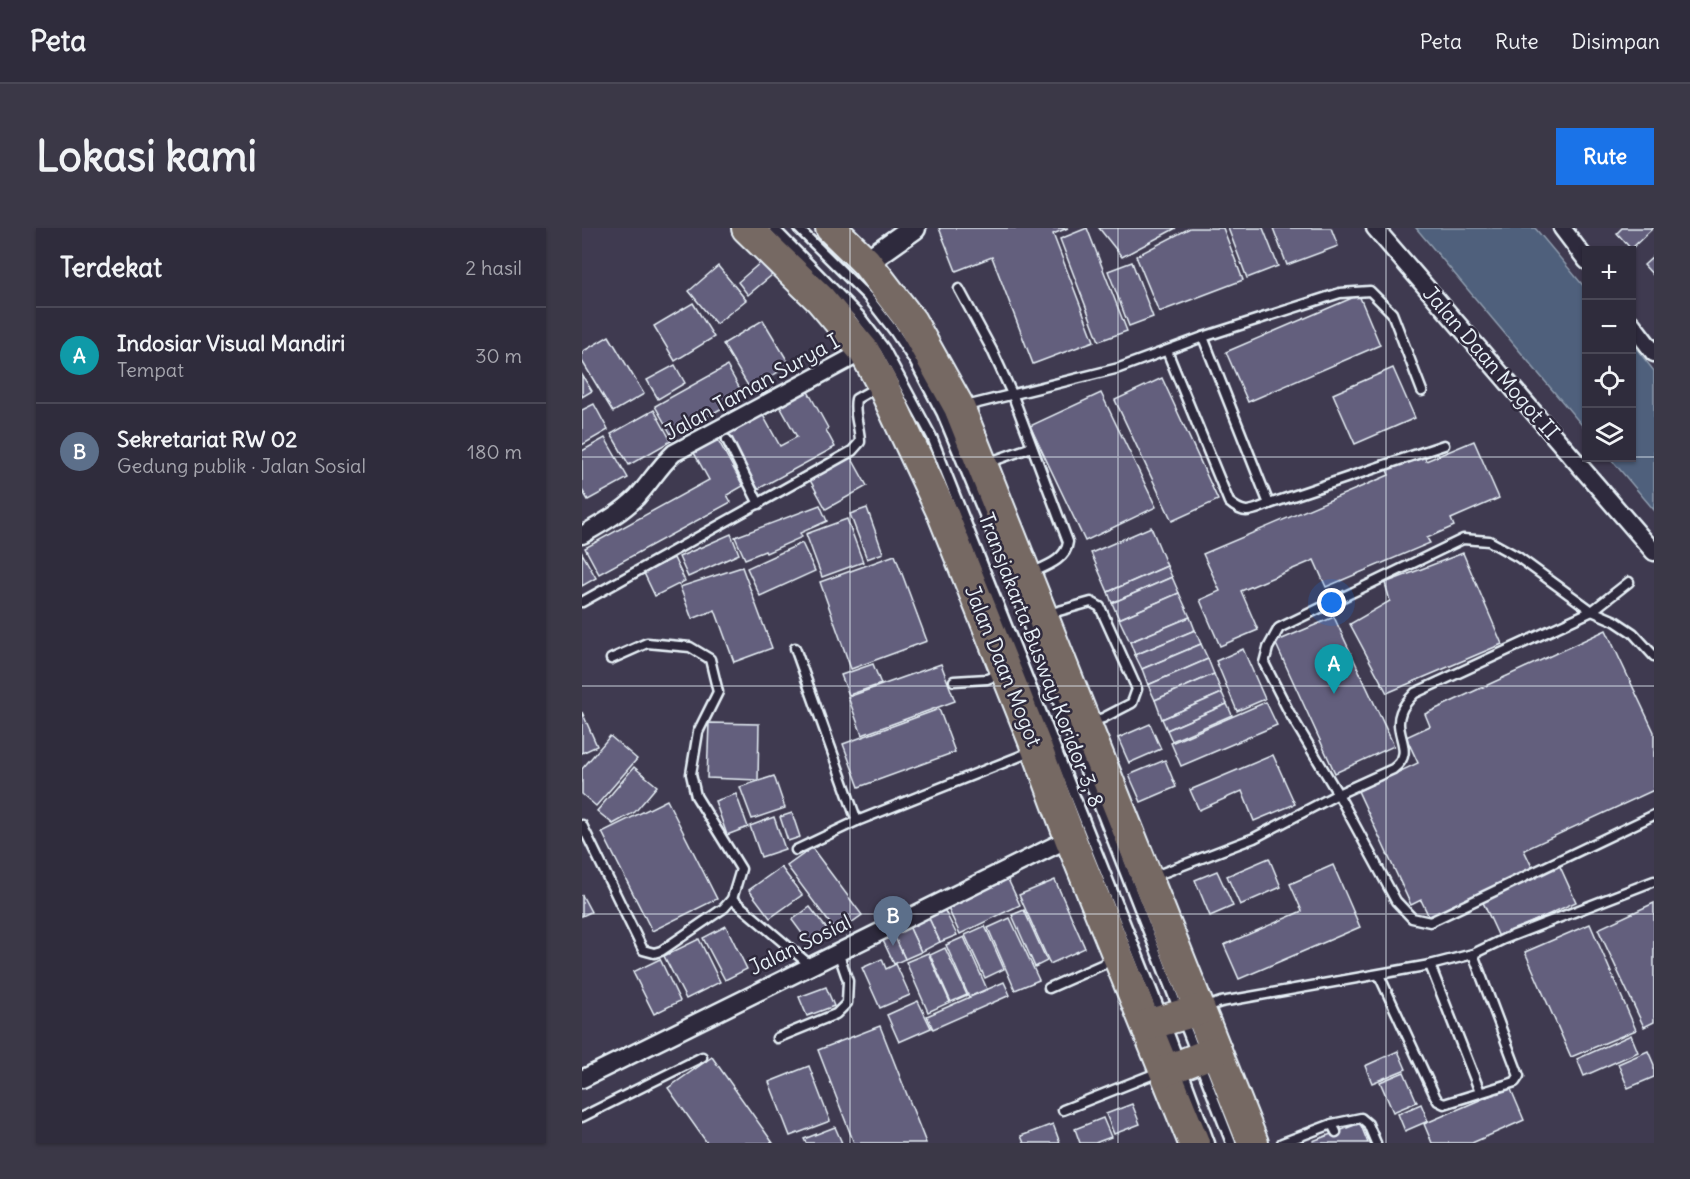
<!DOCTYPE html>
<html lang="id">
<meta charset="utf-8">
<style>
body{margin:0;font-family:Delius,sans-serif;background:#3b3847;color:#f1f3f6}
.controls{position:absolute;right:18px;top:18px;display:grid;overflow:hidden;border-radius:0px;box-shadow:0 2px 4px #0004}
.controls button{width:54px;height:54px;display:grid;place-items:center;padding:0;border:0;border-bottom:2px solid #4a4856;background:#2f2c3c;color:#f1f3f6;font:30px sans-serif}
.you{position:absolute;left:750px;top:375px;width:21px;height:21px;margin:-15px;border:4px solid #fff;border-radius:50%;background:#1a73e8;box-shadow:0 0 0 9px #1a73e833}
.badge{display:grid;place-items:center;width:39px;height:39px;border-radius:50%;background:#1a73e8;color:#fff;font-size:20px;font-weight:700}
.pin{position:absolute;translate:-50% -50px;filter:drop-shadow(0 2px 3px #0008)}
.pin::after{content:'';position:absolute;top:32px;width:21px;height:18px;background:inherit;clip-path:polygon(0 0,100% 0,50% 100%)}
.list{margin:0;padding:0;list-style:none}
h2{display:flex;justify-content:space-between;align-items:center;height:78px;margin:0;padding:0 24px;font-size:26px}
h2 small{font-size:20px;font-weight:400;color:#a7a7af}
.list li{display:grid;grid-template-columns:39px 1fr auto;gap:18px;align-items:center;box-sizing:border-box;height:96px;padding:0 24px;border-top:2px solid #4a4856}
.list b{display:block;font-size:22px;white-space:nowrap}
.list p{margin:0;font-size:20px;white-space:nowrap;color:#a7a7af}
.list em{font-size:20px;font-style:normal;color:#a7a7af}
.icon{flex:none;width:33px;height:33px;fill:none;stroke:currentColor;stroke-width:2;stroke-linecap:round;stroke-linejoin:round}
.map{position:relative;flex:none;width:1072px;height:915px;overflow:hidden;border-radius:0px}
header{display:flex;align-items:center;gap:36px;box-sizing:border-box;height:84px;padding:0 30px;background:#2f2c3c;border-bottom:2px solid #4a4856}
header strong{font-size:28px}
nav{display:flex;gap:33px;margin-inline-start:auto;font-size:21px}
.intro{display:flex;align-items:center;justify-content:space-between;box-sizing:border-box;height:144px;padding:0 36px}
h1{margin:0;font-size:42px}
.button{padding:15px 27px;border-radius:0px;background:#1a73e8;color:#fff;font-size:21px;font-weight:700}
main{display:flex;gap:36px;padding:0 36px}
aside{flex:1;background:#2f2c3c;border-radius:0px;box-shadow:0 2px 4px #0004}
.map>svg:first-child{display:block}
.water{fill:#50617b;stroke:#8d9bad;stroke-width:1.5}
.building{fill:#645f7d;stroke:#e8f1f8;stroke-width:1.5}
.lines{fill:none;stroke-linecap:round;stroke-linejoin:round}
.lane-casing{stroke:#e8f1f8;stroke-width:13}
.street-casing{stroke:#e8f1f8;stroke-width:21}
.secondary-casing{stroke:#e8f1f8;stroke-width:27}
.highway-casing{stroke:#e8f1f8;stroke-width:34}
.lane{stroke:#2f2a3d;stroke-width:8}
.street{stroke:#2f2a3d;stroke-width:16}
.secondary{stroke:#2f2a3d;stroke-width:22}
.highway{stroke:#766964;stroke-width:30}
.grid{fill:none;stroke:#e8f1f8;stroke-width:1.5;stroke-opacity:0.55}
.labels{text-anchor:middle;stroke-width:5;stroke-linejoin:round;paint-order:stroke}
.street-label{font-size:21px;fill:#e8f1f8;stroke:#2f2a3d}
</style>
<header>
<strong>Peta</strong>
<nav><a>Peta</a><a>Rute</a><a>Disimpan</a></nav>
</header>
<div class="intro"><h1>Lokasi kami</h1><a class="button">Rute</a></div>
<main>
<aside>
<h2>Terdekat<small>2 hasil</small></h2>
<ul class="list">
<li><span class="badge" style="background:#0f9aa8">A</span><div><b>Indosiar Visual Mandiri</b><p>Tempat</p></div><em>30 m</em></li>
<li><span class="badge" style="background:#5c6f8a">B</span><div><b>Sekretariat RW 02</b><p>Gedung publik · Jalan Sosial</p></div><em>180 m</em></li>
</ul>
</aside>
<div class="map">
<svg width="1072" height="915" viewBox="0 0 1072 915">
<rect width="100%" height="100%" fill="#3f3a50"/>
<filter id="ink" filterUnits="userSpaceOnUse"><feTurbulence type="fractalNoise" baseFrequency=".0167" numOctaves="2"/><feDisplacementMap in="SourceGraphic" scale="12" xChannelSelector="R" yChannelSelector="G"/><feConvolveMatrix kernelMatrix="1 2 1 2 8 2 1 2 1" color-interpolation-filters="sRGB"/></filter>
<g filter="url(#ink)">
<g class="water">
<path d="M834,0H953L1004,61V202Z"/>
<path d="M1050,115L1072,143V282L1028,230H1050Z"/>
</g>
<g class="building">
<path d="M357,0H486L471,6L512,113L451,136L410,29L374,43Z"/>
<path d="M505,0L545,103L517,113L478,11Z"/>
<path d="M517,0H594L540,29Z"/>
<path d="M608,0H641L661,52L577,84L554,28Z"/>
<path d="M646,0H681L696,38L665,50Z"/>
<path d="M691,0H749L756,18L705,37Z"/>
<path d="M1040,0H1071L1049,21L1035,5Z"/>
<path d="M1072,28V48L1062,37Z"/>
<path d="M179,34L190,47L166,67L156,54Z"/>
<path d="M550,34L571,89L547,98L526,43Z"/>
<path d="M136,38L164,72L134,96L107,63Z"/>
<path d="M777,67L798,117L666,174L644,124Z"/>
<path d="M111,75L132,109L93,133L72,98Z"/>
<path d="M181,92L208,137L168,161L141,116Z"/>
<path d="M27,108L62,166L31,184L0,133V124Z"/>
<path d="M93,137L103,155L76,171L65,152Z"/>
<path d="M145,138L162,168L90,208L73,178Z"/>
<path d="M811,140L833,190L773,216L751,166Z"/>
<path d="M0,147L10,163L0,169Z"/>
<path d="M580,150L636,272L590,293L533,172Z"/>
<path d="M223,158L246,200L244,202L253,219L176,261L142,201L178,182L198,218L215,209L195,173Z"/>
<path d="M519,165L574,279L503,313L448,198Z"/>
<path d="M12,176L26,202L0,217V182Z"/>
<path d="M72,182L89,213L47,237L29,206Z"/>
<path d="M23,210L46,250L6,272L0,262V223Z"/>
<path d="M135,210L161,258L145,267L149,274L17,346L3,320L127,252L111,223Z"/>
<path d="M892,213L917,270L869,291L872,298L845,310L848,315L744,359L732,332L659,363L676,402L638,418L618,372L638,363L621,326L807,247L805,242L842,227L844,233Z"/>
<path d="M269,229L285,258L244,281L228,252Z"/>
<path d="M238,277L245,293L218,305L220,309L184,325L183,323L163,331L153,309Z"/>
<path d="M285,280L301,325L285,331L268,286Z"/>
<path d="M265,291L281,334L240,349L224,306Z"/>
<path d="M569,299L585,338L526,364L509,325Z"/>
<path d="M149,306L157,326L106,349L97,329Z"/>
<path d="M220,315L233,343L178,368L165,340Z"/>
<path d="M0,325L14,350L0,358Z"/>
<path d="M881,325L920,416L805,465L768,396L808,373L803,355Z"/>
<path d="M313,327L345,413L269,441L238,354Z"/>
<path d="M92,330L103,353L73,368L62,345Z"/>
<path d="M585,338L590,349L530,375L526,364Z"/>
<path d="M160,339L190,420L152,434L133,382L110,391L98,359Z"/>
<path d="M590,349L597,365L537,391L530,375Z"/>
<path d="M597,365L608,389L548,414L537,391Z"/>
<path d="M608,389L613,402L553,427L548,414Z"/>
<path d="M752,389L812,518L753,545L693,414Z"/>
<path d="M613,402L619,416L560,441L553,427Z"/>
<path d="M1024,402L1072,504V562L942,622L952,643L848,691L839,672L829,677L776,563L836,535L824,509L848,498L843,486Z"/>
<path d="M619,416L626,431L566,457L560,441Z"/>
<path d="M661,421L683,471L655,483L634,433Z"/>
<path d="M626,431L632,446L573,472L566,457Z"/>
<path d="M291,436L299,456L267,467L259,447Z"/>
<path d="M359,436L373,473L280,507L266,469Z"/>
<path d="M632,446L640,465L580,491L573,472Z"/>
<path d="M640,465L645,476L585,502L580,491Z"/>
<path d="M684,474L695,497L599,538L589,515Z"/>
<path d="M645,476L650,487L590,513L585,502Z"/>
<path d="M357,481L373,524L277,559L261,516Z"/>
<path d="M0,484L15,518L0,525Z"/>
<path d="M127,495L177,496L176,552L125,550Z"/>
<path d="M568,496L579,521L547,535L536,510Z"/>
<path d="M28,508L55,531L14,578L0,566V541Z"/>
<path d="M691,527L713,576L672,593L660,563L617,582L608,562Z"/>
<path d="M583,532L594,559L559,574L547,547Z"/>
<path d="M52,539L75,558L53,584L31,596L15,583Z"/>
<path d="M192,548L203,580L170,591L158,559Z"/>
<path d="M154,566L166,599L145,607L133,573Z"/>
<path d="M85,572L135,671L70,703L20,604Z"/>
<path d="M210,585L218,609L206,613L198,589Z"/>
<path d="M192,589L203,621L179,629L168,598Z"/>
<path d="M230,620L280,687L255,705L205,638Z"/>
<path d="M687,630L699,659L658,677L645,648Z"/>
<path d="M976,634L994,674L917,709L899,670Z"/>
<path d="M751,637L778,699L657,751L642,717L720,683L708,656Z"/>
<path d="M199,639L220,667L188,690L167,662Z"/>
<path d="M635,643L651,678L628,688L613,652Z"/>
<path d="M423,645L438,677L378,706L363,674Z"/>
<path d="M473,652L503,720L468,736L437,667Z"/>
<path d="M0,667L9,684L0,688Z"/>
<path d="M1072,675V794L1062,799L1016,701Z"/>
<path d="M360,677L375,707L358,714L344,684Z"/>
<path d="M228,679L245,701L227,715L210,692Z"/>
<path d="M442,682L465,733L453,739L430,687Z"/>
<path d="M344,684L358,714L339,724L325,694Z"/>
<path d="M428,690L457,752L433,762L406,700Z"/>
<path d="M325,694L339,724L323,731L309,701Z"/>
<path d="M1008,696L1054,802L989,829L943,724Z"/>
<path d="M144,698L165,741L143,752L121,710Z"/>
<path d="M403,698L422,741L403,750L383,707Z"/>
<path d="M309,701L323,731L312,736L298,706Z"/>
<path d="M382,709L405,761L387,769L364,717Z"/>
<path d="M117,711L138,754L104,771L82,728Z"/>
<path d="M363,720L385,767L369,774L348,727Z"/>
<path d="M346,725L368,774L346,784L324,734Z"/>
<path d="M78,731L98,773L72,786L51,744Z"/>
<path d="M300,731L304,741L314,736L328,767L298,780L280,740Z"/>
<path d="M422,754L428,767L351,801L345,788Z"/>
<path d="M244,759L252,778L225,788L217,769Z"/>
<path d="M336,773L349,800L317,814L305,787Z"/>
<path d="M298,798L344,915H272L236,822Z"/>
<path d="M1049,807L1056,824L1002,848L995,831Z"/>
<path d="M816,823L824,841L790,855L783,838Z"/>
<path d="M1066,823L1072,837V849L1046,860L1036,836Z"/>
<path d="M130,829L191,915H125L86,860Z"/>
<path d="M227,838L248,893L208,908L187,854Z"/>
<path d="M822,844L835,874L811,884L798,854Z"/>
<path d="M928,859L942,892L890,915H850L842,896Z"/>
<path d="M550,876L558,896L532,906L524,886Z"/>
<path d="M839,876L846,893L823,903L816,886Z"/>
<path d="M521,890L529,909L513,915H498L493,901Z"/>
<path d="M778,895L786,915H732L731,913Z"/>
<path d="M471,896L478,915H442L439,908Z"/>
<path d="M253,899L260,915H224L222,911Z"/>
</g>
<g class="lines">
<g class="lane-casing">
<g id="lane">
<path d="M192,0L277,87L302,120L350,209L582,792L628,915"/>
<path d="M216,0L285,68L312,103L332,133L360,186L410,306L649,915"/>
<path d="M377,61L410,122L431,168L486,314C484,332 464,338 449,345"/>
<path d="M621,109L687,276L862,217"/>
<path d="M585,123L647,274C663,288 669,283 687,276"/>
<path d="M384,178L537,140L621,109L758,65L788,63L810,85L840,163"/>
<path d="M145,212L177,276"/>
<path d="M405,235L450,219"/>
<path d="M1047,354L1010,383L833,465C828,470 822,476 819,484C810,507 835,523 811,541L756,566L814,673L830,690L848,694L1072,587"/>
<path d="M0,374L270,223L278,214C278,200 271,185 274,171L295,159"/>
<path d="M466,386L509,374L518,379L555,461L550,475L521,490L508,494"/>
<path d="M213,420L275,593"/>
<path d="M372,453L405,451L420,445"/>
<path d="M0,597L61,722L72,725L79,723L142,680L150,671L159,641L114,568L109,546L116,504L136,464L128,431L108,419L65,415L29,431"/>
<path d="M214,622L275,593L451,523"/>
<path d="M570,649L672,610L756,566L707,484L682,435L686,420L697,400L881,311L907,313L936,329L1010,383L1033,393L1051,405L1072,428"/>
<path d="M150,671L228,737"/>
<path d="M848,737L898,864"/>
<path d="M797,747L853,868L856,873L862,876L933,854L937,848L891,726"/>
<path d="M467,760L533,731"/>
<path d="M621,780L639,774L848,737L891,726L922,711L1072,653"/>
<path d="M195,810L254,786L265,775L266,753L256,724"/>
<path d="M481,882L577,844"/>
<path d="M0,889L120,829"/>
<path d="M750,896L779,890L786,896L794,915"/>
<path d="M700,915L750,896L754,904"/>
</g>
</g>
<g class="street-casing">
<g id="street">
<path d="M793,0L1072,324"/>
<path d="M980,0L1005,33"/>
<path d="M1050,96L1072,125"/>
<path d="M0,307C19,296 39,285 55,269C68,255 77,239 92,225L282,123"/>
<path d="M0,851L488,610"/>
</g>
</g>
<g class="secondary-casing">
<path id="secondary" d="M284,34L332,0"/>
</g>
<g class="highway-casing">
<g id="highway">
<path d="M165,0L238,71L282,123L300,156L360,284L455,521L488,610L612,915"/>
<path d="M249,0L284,34L329,93L377,179L671,915"/>
<path d="M565,797L617,782"/>
<path d="M583,843L634,823"/>
</g>
</g>
<use href="#lane" class="lane"/>
<use href="#street" class="street"/>
<use href="#secondary" class="secondary"/>
<use href="#highway" class="highway"/>
</g>
</g>
<path class="grid" d="M268,0V915M536,0V915M804,0V915M0,229H1005M1050,229H1072M0,458H1072M0,686H1072"/>
<g class="labels">
<g class="street-label">
<text transform="translate(909 135) rotate(49)" y="7">Jalan Daan Mogot II</text>
<text transform="translate(170 159) rotate(-29)" y="7">Jalan Taman Surya I</text>
<text transform="translate(459 432) rotate(69)" y="7">Transjakarta Busway Koridor 3, 8</text>
<text transform="translate(421 438) rotate(68)" y="7">Jalan Daan Mogot</text>
<text transform="translate(218 717) rotate(-26)" y="7">Jalan Sosial</text>
</g>
</g>
</svg>
<div class="controls">
<button>+</button>
<button>−</button>
<button><svg class="icon" aria-label="locate" viewBox="0 0 24 24"><circle cx="12" cy="12" r="6"/><path d="M12 2v4M12 18v4M2 12h4M18 12h4"/></svg></button>
<button><svg class="icon" aria-label="layers" viewBox="0 0 24 24"><path d="M12 4l9 5-9 5-9-5zM3 14l9 5 9-5"/></svg></button>
</div>
<div class="you"></div>
<div class="pin badge" style="left:752px;top:466px;background:#0f9aa8">A</div>
<div class="pin badge" style="left:311px;top:718px;background:#5c6f8a">B</div>
</div>
</main>
